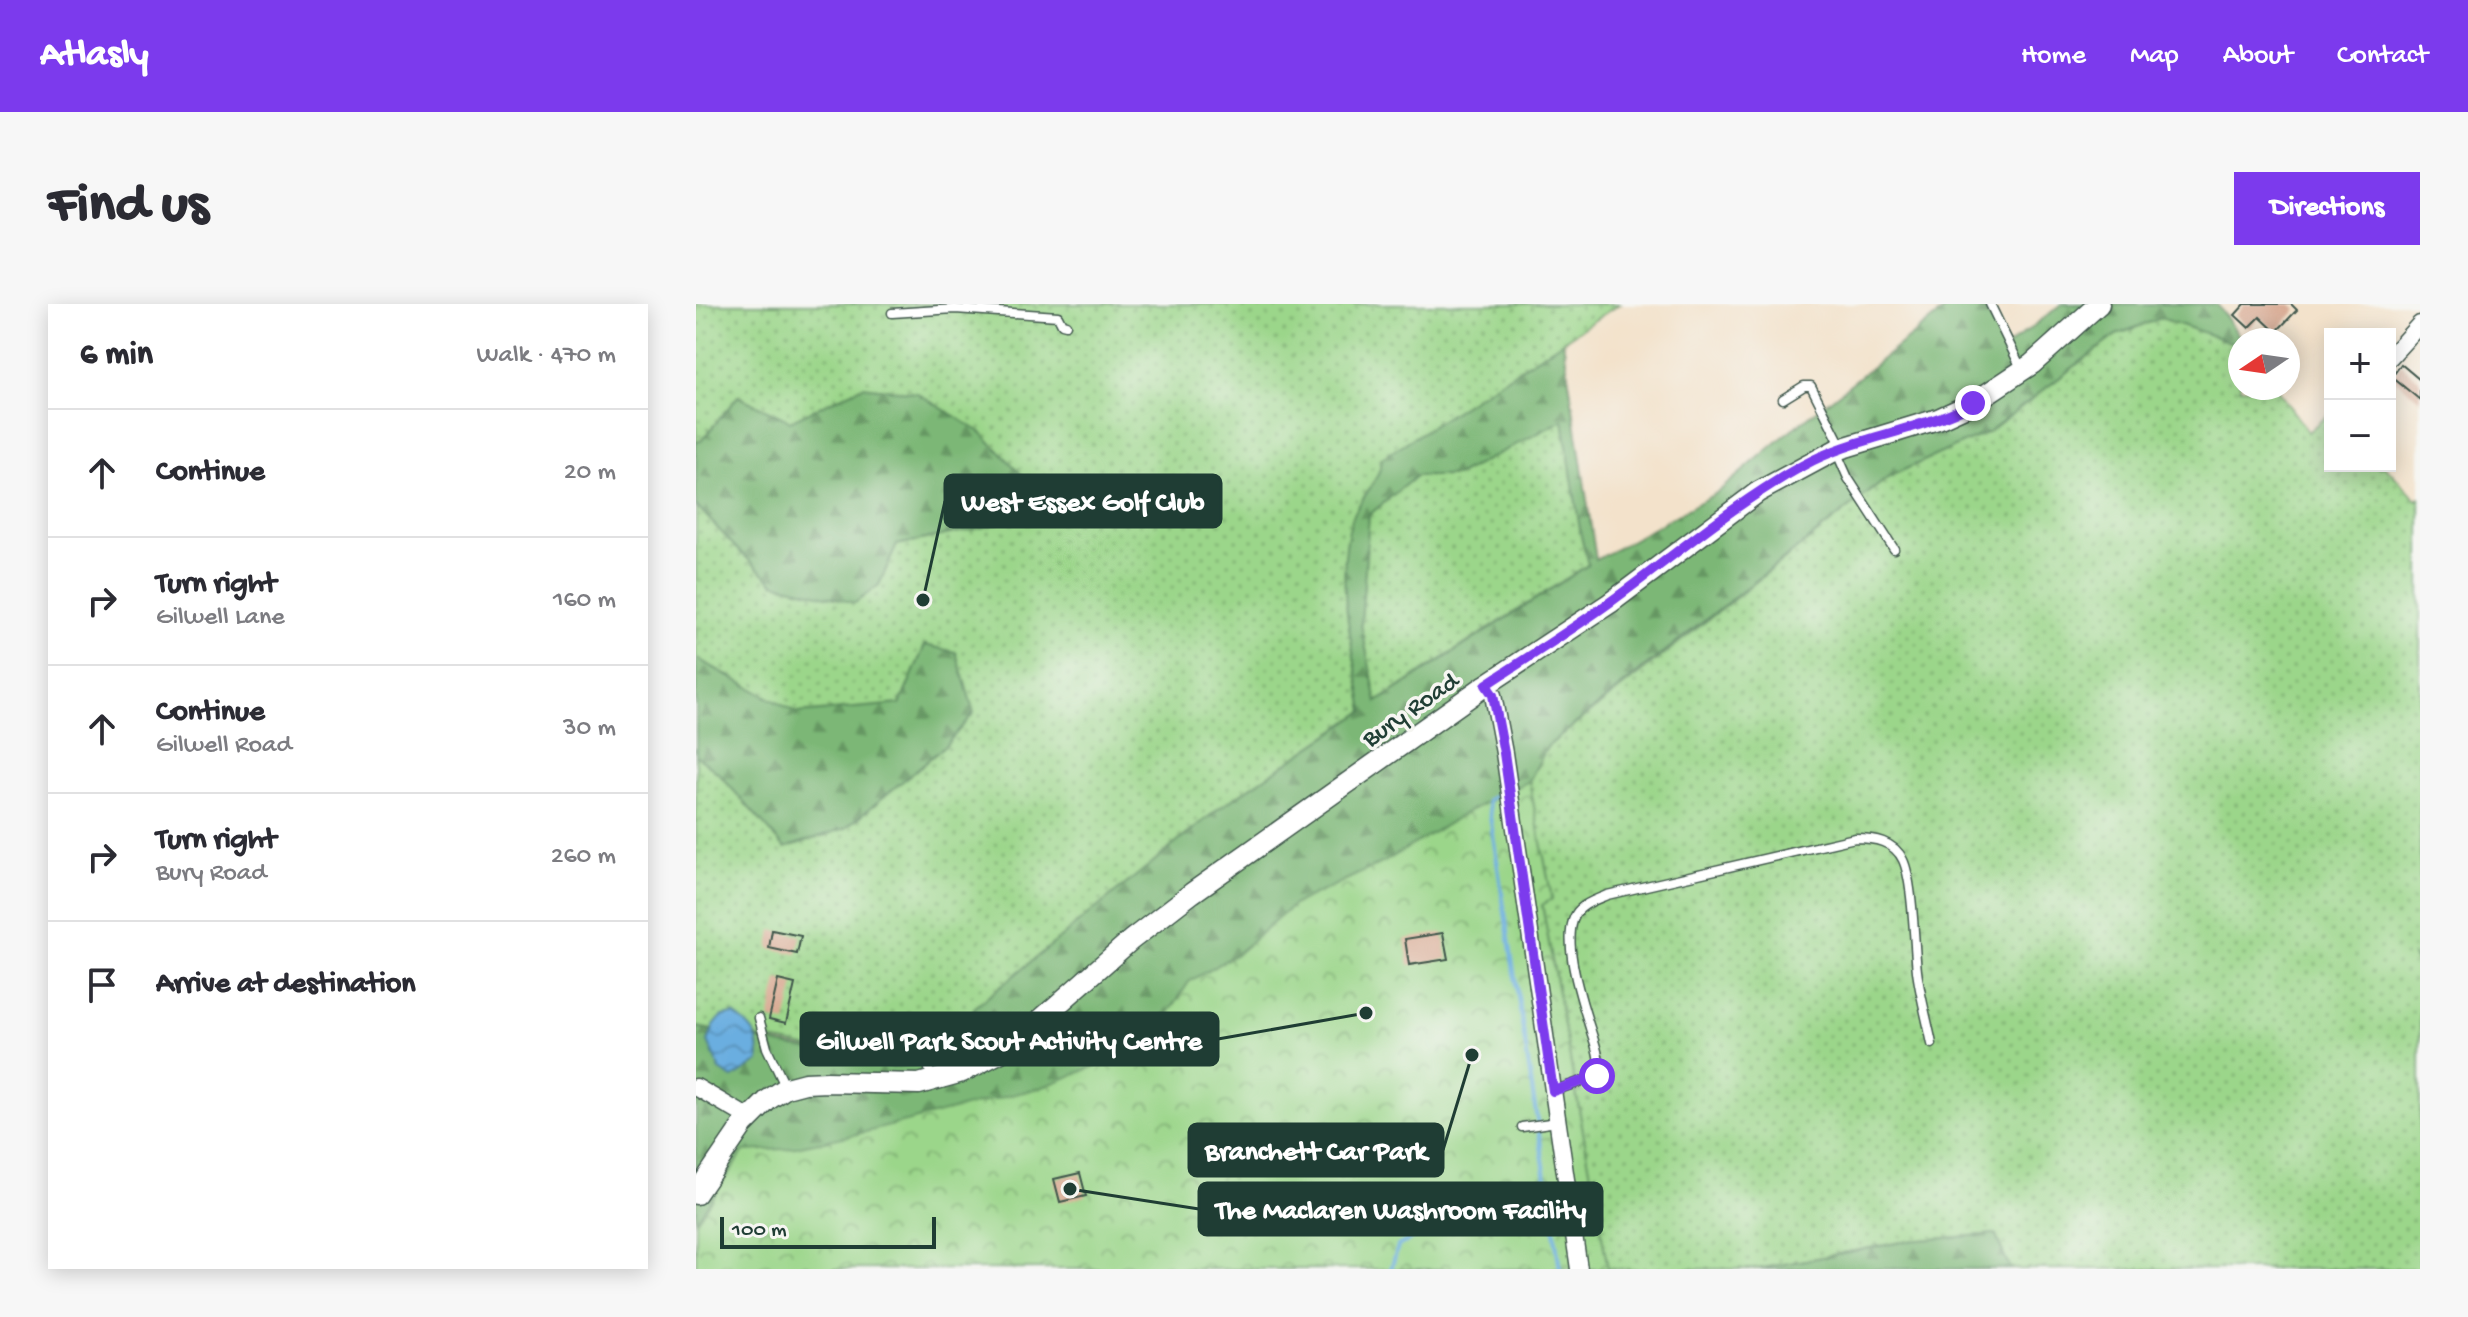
<!DOCTYPE html>
<meta charset="utf-8">
<style>
body{margin:0;font-family:"Gochi Hand",sans-serif;background:#f7f7f7;color:#2b2b33}
.controls{position:absolute;right:24px;top:24px;display:grid;overflow:hidden;border-radius:0px;box-shadow:0 4px 20px #0003}
.controls button{width:72px;height:72px;display:grid;place-items:center;padding:0;border:0;border-bottom:2px solid #e1e1e2;background:#fff;color:#2b2b33;font:40px sans-serif}
.compass{position:absolute;left:1532px;top:24px;width:72px;height:72px;border-radius:50%;background:#fff;box-shadow:0 4px 20px #0003;rotate:257deg}
.scale{position:absolute;left:24px;bottom:20px;width:216px;box-sizing:border-box;padding-left:8px;border:4px solid #1f3d34;border-top:0;font-size:22px;line-height:28px;white-space:nowrap;color:#1f3d34;-webkit-text-stroke:6px #f6f6f2;paint-order:stroke}
.stop{position:absolute;width:24px;height:24px;margin:-18px;border:6px solid #7c3aed;border-radius:50%;background:#fff}
.stop.end{background:#7c3aed;border-color:#fff;box-shadow:0 2px 8px #0008}
.list{margin:0;padding:0;list-style:none}
h2{display:flex;justify-content:space-between;align-items:center;height:104px;margin:0;padding:0 32px;font-size:34px}
h2 small{font-size:26px;font-weight:400;color:#7c7c81}
.list li{display:grid;grid-template-columns:52px 1fr auto;gap:24px;align-items:center;box-sizing:border-box;height:128px;padding:0 32px;border-top:2px solid #e1e1e2}
.list b{display:block;font-size:30px;white-space:nowrap}
.list p{margin:0;font-size:26px;white-space:nowrap;color:#7c7c81}
.list em{font-size:26px;font-style:normal;color:#7c7c81}
.icon{flex:none;width:44px;height:44px;fill:none;stroke:currentColor;stroke-width:2;stroke-linecap:round;stroke-linejoin:round}
.map{position:relative;flex:none;width:1724px;height:965px;overflow:hidden;border-radius:0px}
header{display:flex;align-items:center;gap:48px;box-sizing:border-box;height:112px;padding:0 40px;background:#7c3aed;color:#fff}
header strong{font-size:38px}
nav{display:flex;gap:44px;margin-inline-start:auto;font-size:28px}
.intro{display:flex;align-items:center;justify-content:space-between;box-sizing:border-box;height:192px;padding:0 48px}
h1{margin:0;font-size:56px}
.button{padding:20px 36px;border-radius:0px;background:#7c3aed;color:#fff;font-size:28px;font-weight:700}
main{display:flex;gap:48px;padding:0 48px}
aside{flex:1;background:#fff;border-radius:0px;box-shadow:0 4px 20px #0003}
.map>svg:first-child{display:block}
.grass{fill:url(#grass-dots);stroke:#5d8a5f;stroke-width:2}
.forest{fill:url(#forest-firs);stroke:#4e7a55;stroke-width:2;fill-rule:evenodd}
.park{fill:url(#park-crowns);stroke:#5d8a5f;stroke-width:2}
.water{fill:url(#water-waves);stroke:#45768a;stroke-width:2}
.lines{fill:none;stroke-linecap:round;stroke-linejoin:round}
.stream{stroke:#6baee0;stroke-width:4}
.building{fill:#d8a991}
.service-casing{stroke:#3f564b;stroke-width:11}
.minor-casing{stroke:#3f564b;stroke-width:19}
.tertiary-casing{stroke:#3f564b;stroke-width:23}
.service{stroke:#fff;stroke-width:8}
.minor{stroke:#fff;stroke-width:16}
.tertiary{stroke:#fff;stroke-width:20}
.route{stroke:#7c3aed;stroke-width:10}
.labels{text-anchor:middle;stroke-width:7;stroke-linejoin:round;paint-order:stroke}
.street-label{font-size:26px;fill:#1f3d34;stroke:#f6f6f2}
.leader{fill:none;stroke:#1f3d34;stroke-width:3}
.callout-dot{fill:#1f3d34;stroke:#f6f6f2;stroke-width:3}
.callout{fill:#1f3d34;stroke:#1f3d34;stroke-width:3}
.callout-label{font-size:28px;text-anchor:middle;font-weight:bold;fill:#fff}
</style>
<header>
<strong>Atlasly</strong>
<nav><a>Home</a><a>Map</a><a>About</a><a>Contact</a></nav>
</header>
<div class="intro"><h1>Find us</h1><a class="button">Directions</a></div>
<main>
<aside>
<h2>6 min<small>Walk · 470 m</small></h2>
<ul class="list">
<li><svg class="icon" aria-label="ahead" viewBox="0 0 24 24"><path d="M12 20V5M6 11l6-6 6 6"/></svg><div><b>Continue</b></div><em>20 m</em></li>
<li><svg class="icon" aria-label="right" viewBox="0 0 24 24"><path d="M7 20v-9h11M14 6l5 5-5 5"/></svg><div><b>Turn right</b><p>Gilwell Lane</p></div><em>160 m</em></li>
<li><svg class="icon" aria-label="ahead" viewBox="0 0 24 24"><path d="M12 20V5M6 11l6-6 6 6"/></svg><div><b>Continue</b><p>Gilwell Road</p></div><em>30 m</em></li>
<li><svg class="icon" aria-label="right" viewBox="0 0 24 24"><path d="M7 20v-9h11M14 6l5 5-5 5"/></svg><div><b>Turn right</b><p>Bury Road</p></div><em>260 m</em></li>
<li><svg class="icon" aria-label="arrive" viewBox="0 0 24 24"><path d="M6 21V4h12l-3 4 3 4H6"/></svg><div><b>Arrive at destination</b></div></li>
</ul>
</aside>
<div class="map">
<svg width="1724" height="965" viewBox="0 0 1724 965">
<defs>
<pattern id="grass-dots" width="8" height="8" patternUnits="userSpaceOnUse" patternTransform="scale(2)"><rect width="8" height="8" fill="#9bd68a"/><path d="M2 2h.1M6 6h.1" fill="none" stroke="#7eaf72" stroke-width="1.8" stroke-linecap="round"/></pattern>
<pattern id="forest-firs" width="22" height="20" patternUnits="userSpaceOnUse" patternTransform="scale(2)"><rect width="22" height="20" fill="#7cb776"/><path d="M5 1l3.5 6h-7zM16 11l3.5 6h-7z" fill="#659662"/></pattern>
<pattern id="park-crowns" width="20" height="18" patternUnits="userSpaceOnUse" patternTransform="scale(2)"><rect width="20" height="18" fill="#9bd68a"/><path d="M2 6a3 3 0 1 1 6 0M12 15a3 3 0 1 1 6 0" fill="none" stroke="#7eaf72"/></pattern>
<pattern id="water-waves" width="16" height="10" patternUnits="userSpaceOnUse" patternTransform="scale(2)"><rect width="16" height="10" fill="#6baee0"/><path d="M0 5q4-4 8 0t8 0" fill="none" stroke="#578fb6"/></pattern>
</defs>
<rect width="100%" height="100%" fill="#f6f6f2"/>
<filter id="ink" filterUnits="userSpaceOnUse"><feTurbulence type="fractalNoise" baseFrequency=".0125" numOctaves="2"/><feDisplacementMap in="SourceGraphic" scale="16" xChannelSelector="R" yChannelSelector="G"/><feConvolveMatrix kernelMatrix="1 2 1 2 8 2 1 2 1" color-interpolation-filters="sRGB"/></filter>
<filter id="wash" filterUnits="userSpaceOnUse"><feTurbulence type="fractalNoise" baseFrequency=".006" numOctaves="4" result="noise"/><feDisplacementMap in="SourceGraphic" scale="32" xChannelSelector="R" yChannelSelector="G"/><feGaussianBlur stdDeviation="1.8" result="paint"/><feColorMatrix in="noise" values="0 0 0 0 0 0 0 0 0 0 0 0 0 0 0 0 0 1.4 0 .05"/><feComposite in="paint" operator="in"/></filter>
<g filter="url(#wash)">
<rect width="100%" height="100%" fill="#f3e2cb"/>
<g class="grass">
<path d="M0,0H923L867,37L899,256L729,366L522,505L278,746L251,756L197,763L91,739L0,723Z"/>
<path d="M1465,14L1544,41V84H1580L1612,128L1634,109V162H1689L1721,196L1724,194V658L1716,651L1724,665V965H1314L1299,930L1211,937L1062,965H912L846,600L856,595L833,477L851,443L1194,172L1292,128L1420,31Z"/>
</g>
<g class="forest">
<path d="M1256,0H1286L1311,42L1366,0H1521L1546,36L1544,41L1465,14L1420,31L1292,128L1194,172L949,363L851,443L833,477L773,507L688,558L599,600L542,649L493,678L452,741L0,965V723L197,763L251,756L278,746V704L522,505L668,407C658,349 637,272 656,215C663,194 684,178 686,154L867,37L900,256L1022,188L1088,132ZM867,116L885,232L892,261L681,398L665,320L673,211L720,172H760Z"/>
<path d="M167,82L221,89L286,129L351,197L293,222L201,241L183,281L159,299L78,279L40,244L0,201V137H5L42,92L94,117Z"/>
<path d="M229,341L260,348L278,409L249,442L150,524L89,544L23,470L0,451V354L101,409L204,400Z"/>
<path d="M1299,930L1314,965H1062L1211,937Z"/>
</g>
<path class="park" d="M833,477L856,595L846,601L912,965H0V917L48,847L90,845L166,829L347,783L452,741L493,678L542,649L599,600L688,558L773,507Z"/>
<path class="water" d="M38,710C59,725 63,732 63,757L37,774L24,766L12,738L18,722L26,712Z"/>
<g class="lines">
<g class="stream">
<path d="M808,487L792,496V499L864,965"/>
<path d="M695,965L702,942L732,925L769,915L854,901"/>
</g>
</g>
<g id="blocks">
<g class="building">
<path d="M1549,0H1595L1601,6L1580,28L1564,13L1553,24L1539,11Z"/>
<path d="M1705,60L1724,76V96L1696,73Z"/>
<path d="M76,626L105,632L101,650L73,644Z"/>
<path d="M747,629L752,655L713,661L709,635Z"/>
<path d="M82,676L99,680L90,719L73,715Z"/>
<path d="M384,869L390,892L364,898L358,875Z"/>
</g>
</g>
</g>
<g filter="url(#ink)">
<use href="#blocks" fill-opacity="0" stroke="#3f564b" stroke-width="2"/>
<g class="lines">
<g class="service-casing">
<g id="service">
<path d="M1294,0L1326,66"/>
<path d="M196,9L259,5L362,12L366,20L370,21"/>
<path d="M1087,95L1108,82H1115L1146,143"/>
<path d="M1140,147L1152,174L1198,245"/>
<path d="M63,714L71,744L90,784"/>
<path d="M229,741L235,776"/>
<path d="M857,787L901,772C906,755 899,741 894,724C886,698 861,626 884,605C891,598 902,595 911,591L1159,534C1178,534 1198,537 1207,556C1217,577 1218,640 1221,667C1224,691 1231,715 1236,740"/>
<path d="M826,823L861,818"/>
</g>
</g>
<g class="minor-casing">
<g id="minor">
<path d="M1694,53L1724,20"/>
<path d="M790,381L797,391L808,449L883,965"/>
<path d="M0,783L53,814"/>
</g>
</g>
<g class="tertiary-casing">
<path id="tertiary" d="M0,890L47,821L72,796L90,784L109,779L131,778L223,780L266,768L303,749L333,726L435,636L496,589L790,381L914,299L1062,188L1140,146L1242,115L1277,99L1336,60L1403,0"/>
</g>
<use href="#service" class="service"/>
<use href="#minor" class="minor"/>
<use href="#tertiary" class="tertiary"/>
</g>
</g>
<g class="lines" filter="url(#ink)">
<path class="route" d="M901,772L857,787L808,449L797,391L790,381C832,353 876,326 917,296C979,251 1039,199 1106,162C1160,132 1223,128 1277,99"/>
</g>
<g class="labels">
<g class="street-label">
<text transform="translate(713 404) rotate(-35)" y="9">Bury Road</text>
</g>
</g>
<path class="leader" d="M227 296L249 197M670 709L522 735M776 751L747 846M374 885L503 905"/>
<g class="callout-dot">
<circle cx="227" cy="296" r="8"/>
<circle cx="670" cy="709" r="8"/>
<circle cx="776" cy="751" r="8"/>
<circle cx="374" cy="885" r="8"/>
</g>
<g class="callout">
<rect x="249" y="171" width="276" height="52" rx="8"/>
<rect x="105" y="709" width="417" height="52" rx="8"/>
<rect x="493" y="820" width="254" height="52" rx="8"/>
<rect x="503" y="879" width="403" height="52" rx="8"/>
</g>
<g class="callout-label">
<text x="387" y="206">West Essex Golf Club</text>
<text x="313" y="745">Gilwell Park Scout Activity Centre</text>
<text x="620" y="855">Branchett Car Park</text>
<text x="705" y="914">The Maclaren Washroom Facility</text>
</g>
</svg>
<div class="controls">
<button>+</button>
<button>−</button>
</div>
<svg class="compass" viewBox="-18 -18 36 36"><path d="M0-13l5 13h-10z" fill="#e53935"/><path d="M0 13l5-13h-10z" fill="#7c7c81"/></svg>
<div class="scale">100 m</div>
<div class="stop" style="left:901px;top:772px"></div>
<div class="stop end" style="left:1277px;top:99px"></div>
</div>
</main>
